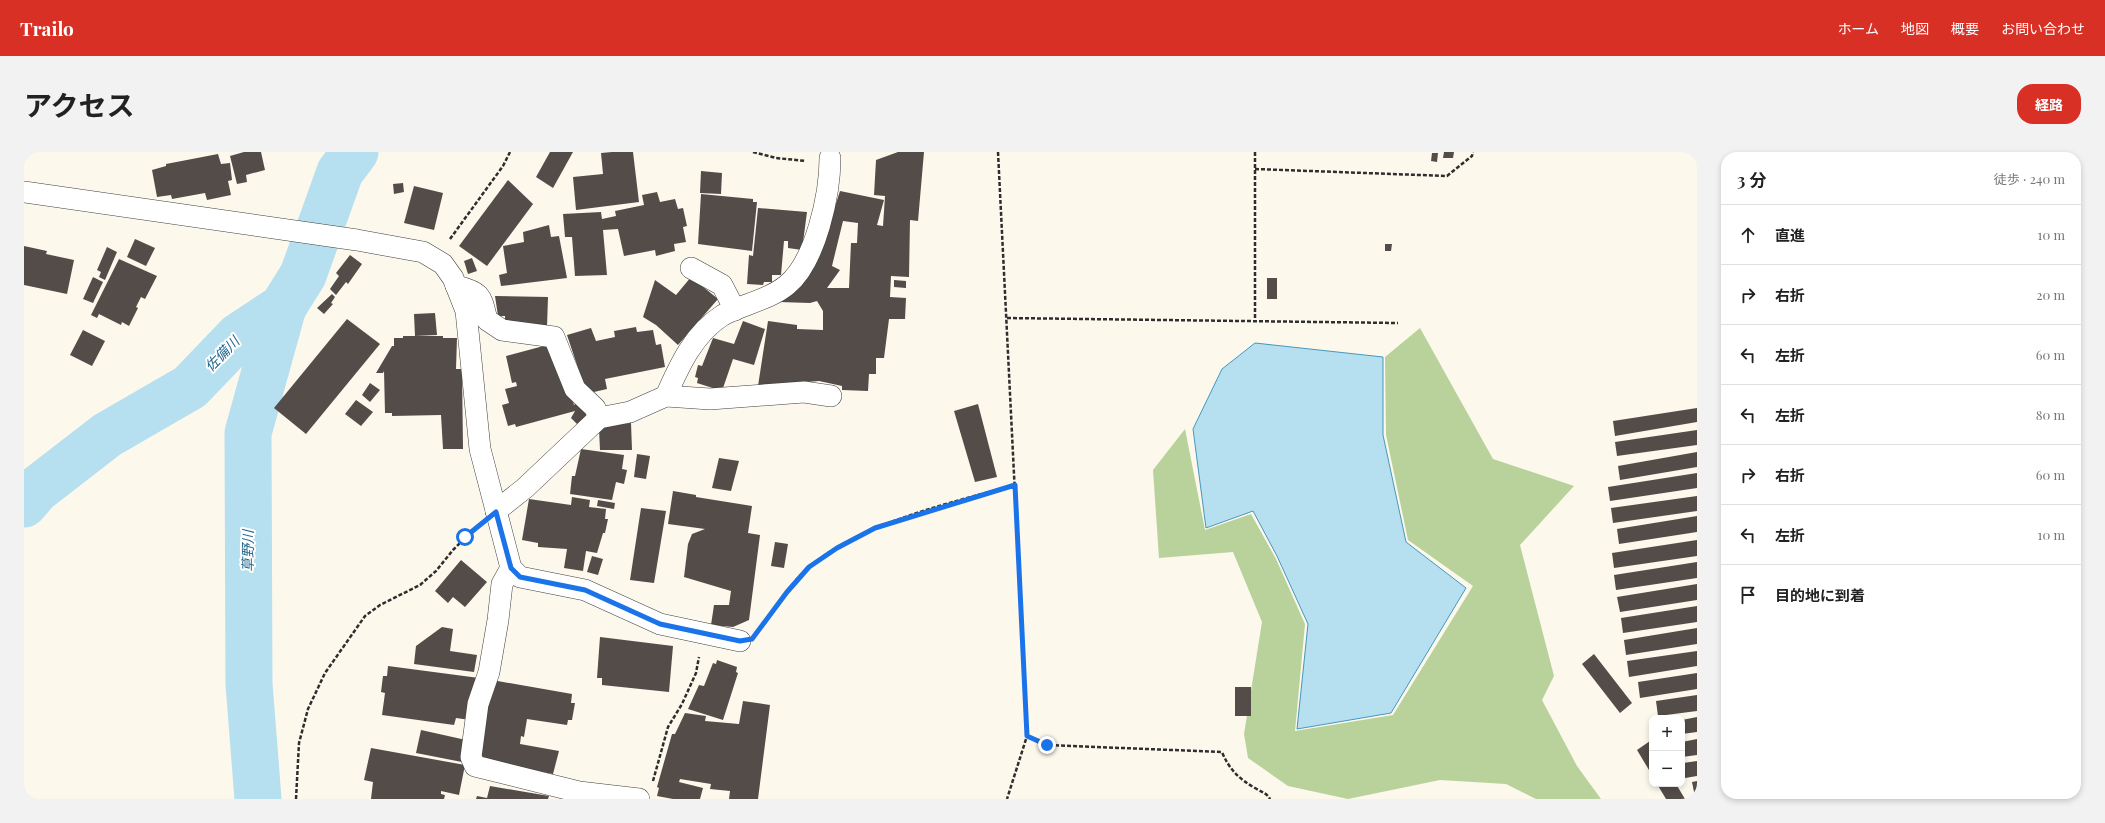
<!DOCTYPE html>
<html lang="ja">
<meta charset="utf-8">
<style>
body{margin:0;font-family:"Playfair Display","Noto Sans JP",serif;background:#f2f2f2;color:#222}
.controls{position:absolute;right:12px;bottom:12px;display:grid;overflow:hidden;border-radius:8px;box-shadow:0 2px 6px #0003}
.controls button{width:36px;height:36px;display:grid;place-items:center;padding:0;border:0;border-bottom:1px solid #e0e0e0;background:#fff;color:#222;font:20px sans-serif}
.stop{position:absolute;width:12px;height:12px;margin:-9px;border:3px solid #1a73e8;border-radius:50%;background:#fff}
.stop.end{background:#1a73e8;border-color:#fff;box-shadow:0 1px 4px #0008}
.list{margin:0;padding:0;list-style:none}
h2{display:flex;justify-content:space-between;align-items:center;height:52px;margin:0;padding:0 16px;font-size:17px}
h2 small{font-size:13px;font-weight:400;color:#767676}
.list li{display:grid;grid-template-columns:26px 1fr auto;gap:12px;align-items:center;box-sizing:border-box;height:60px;padding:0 16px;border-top:1px solid #e0e0e0}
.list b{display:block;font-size:15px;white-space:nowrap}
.list em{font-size:13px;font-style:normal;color:#767676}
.icon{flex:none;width:22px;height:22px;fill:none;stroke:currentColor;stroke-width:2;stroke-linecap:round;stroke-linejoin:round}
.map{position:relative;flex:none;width:1673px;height:647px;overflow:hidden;border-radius:16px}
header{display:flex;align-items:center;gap:24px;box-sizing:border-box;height:56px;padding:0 20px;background:#d93025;color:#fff}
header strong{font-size:19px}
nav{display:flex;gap:22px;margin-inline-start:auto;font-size:14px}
.intro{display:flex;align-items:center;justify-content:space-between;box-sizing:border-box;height:96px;padding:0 24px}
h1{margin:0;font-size:28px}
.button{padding:10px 18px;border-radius:16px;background:#d93025;color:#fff;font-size:14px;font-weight:700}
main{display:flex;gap:24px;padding:0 24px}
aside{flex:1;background:#fff;border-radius:16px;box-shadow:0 2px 6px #0003}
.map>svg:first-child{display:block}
.forest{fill:#b9d29b}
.water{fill:#b6dfef;stroke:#4598be}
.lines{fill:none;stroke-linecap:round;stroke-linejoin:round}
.river{stroke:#b6dfef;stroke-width:47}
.building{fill:#534c49;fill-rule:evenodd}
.street-casing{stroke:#3f3f3f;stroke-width:22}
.path{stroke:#2e2e2e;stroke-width:2.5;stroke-dasharray:4 2;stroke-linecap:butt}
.street{stroke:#fff;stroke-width:21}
.route{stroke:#1a73e8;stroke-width:5}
.labels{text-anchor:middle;stroke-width:4;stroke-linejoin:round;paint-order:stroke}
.water-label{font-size:14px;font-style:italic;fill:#23698f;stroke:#fff}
</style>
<header>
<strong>Trailo</strong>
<nav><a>ホーム</a><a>地図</a><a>概要</a><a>お問い合わせ</a></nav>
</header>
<div class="intro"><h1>アクセス</h1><a class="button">経路</a></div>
<main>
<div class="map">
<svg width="1673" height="647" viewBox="0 0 1673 647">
<rect width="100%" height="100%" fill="#fdf8ec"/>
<path class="forest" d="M1396,176L1469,307L1550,334L1496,393L1530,524L1518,548L1553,614L1577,647H1512L1482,632L1416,628L1324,647L1264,634L1224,606L1220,582L1238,470L1209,400L1135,406L1129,318L1161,277L1181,378L1227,362L1252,407L1281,472L1271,579L1369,563L1449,434L1384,388L1362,283L1361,205Z"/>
<path class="water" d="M1231,191L1359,205V283L1382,390L1442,436L1367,561L1273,577L1284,472L1253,404L1229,359L1182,376L1169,277L1198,217Z"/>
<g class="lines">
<g class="river">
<path d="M0,352L12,338L83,283L166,235L215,184L259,155L279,123L316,20L331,0"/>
<path d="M234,647L225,532L224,281L259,155"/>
</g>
</g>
<g class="building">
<path d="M220,0H237L241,18L222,23L223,30L213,32L206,4Z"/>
<path d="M526,0H549L529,36L512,25Z"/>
<path d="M588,0H609L615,50L552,58L549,25L579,22L577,1Z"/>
<path d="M874,0H900L894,69L886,68L885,125L867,124L866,145L882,146L881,167H865L860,206H852V222H845L844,239L818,238V234L795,229L734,234L744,169L773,173V177L799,178V159L793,149L786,151L755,150L793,110L816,39L860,48L853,73L859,74L861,44L850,43L852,8ZM819,69L834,71L833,91H827L825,136H803L816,118L808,114Z"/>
<path d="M1420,0H1430L1429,6H1419Z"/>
<path d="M1408,1H1414L1413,10L1407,9Z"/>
<path d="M194,2L197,12L206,11L208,28L204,29L207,43L183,48L181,41L148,47L147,43L133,45L128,18L142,14V12Z"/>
<path d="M677,19L698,21L697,42L676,41Z"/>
<path d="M484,28L509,52L463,114L435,94Z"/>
<path d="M379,31L380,40L370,42L369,32Z"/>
<path d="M390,34L419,41L410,78L380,71Z"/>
<path d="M633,40L636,50L651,47L654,57L659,56L663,74L659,75L662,90L650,92L651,99L632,104L631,98L600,104L594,77L579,78L583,123L551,124L548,85H541L539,62L577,60L578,67L592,64L591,59L620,53L618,43Z"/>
<path d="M677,42L729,47V50H733L728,99L674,92Z"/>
<path d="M734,56L783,60L778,98L764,96V89H760L757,123H748V130H740L739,133L723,132L725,103L729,104Z"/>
<path d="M525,73L527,85L535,84L543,126L477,134L475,123L483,121L479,94L500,90L499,80Z"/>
<path d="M111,87L131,96L122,114L103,105Z"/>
<path d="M1361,92H1368L1367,99H1361Z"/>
<path d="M0,94L23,99L22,102L50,108L43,142L0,133Z"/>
<path d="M83,95L93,100L81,128L75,125L77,120L73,118Z"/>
<path d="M326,103L338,112L324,132L322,130L312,143L306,137L315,124L312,121Z"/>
<path d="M448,106L453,119L444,122L440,109Z"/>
<path d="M95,107L133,124L121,147L117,145L112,155L114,156L105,174L98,170L97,173L75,162L73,166L67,163Z"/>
<path d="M69,125L79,130L69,151L59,147Z"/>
<path d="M667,125L694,147L654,193L632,173L619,165L631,128L652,143Z"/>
<rect x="1243" y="126" width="10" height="21"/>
<path d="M870,128L882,129V136L870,135Z"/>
<path d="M308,142L311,145L307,151L309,152L300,162L293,156Z"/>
<path d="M471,144L524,145L523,175H481V164H474Z"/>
<path d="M411,161L413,183L391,184L390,162Z"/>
<path d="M323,167L356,192L282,282L250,256Z"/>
<path d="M719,169L741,177L730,213L709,207L698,239L673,231L674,226L671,225L674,213L678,214L689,186L710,192Z"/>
<path d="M612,175L613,180L629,178L632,193L637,192L641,215L581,227L583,237L570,240L564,237L559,231L543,183L567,176L572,189L591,185L590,179Z"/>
<path d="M59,178L81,189L68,214L46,203Z"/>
<path d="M379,184H419V186H433L432,217H438L439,297H419L417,263L368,264V261H361L360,219L359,221H352L368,194H370V186H379Z"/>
<path d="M527,192L540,219L550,253L558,247L570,256L555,274L547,266L551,259L492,275L491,272L484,274L478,253L485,251L481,237L493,234L492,230L488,231L482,204Z"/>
<path d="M346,231L356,238L346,250L338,243Z"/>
<path d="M332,248L349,260L337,274L321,262Z"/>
<path d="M954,252L973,325L951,330L930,259Z"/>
<path d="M1673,256V270L1591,284L1589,269Z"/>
<path d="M607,271L608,298H576L575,277L588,272Z"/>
<path d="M1673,278V293L1593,304L1591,290Z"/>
<path d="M557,297L600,303L598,317L603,318L600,332L592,330L588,348L546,342L548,324H551Z"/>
<path d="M1673,300V315L1596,328L1594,314Z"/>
<path d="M613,302L626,304L622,327L610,325Z"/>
<path d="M695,306L715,309L707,339L688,336Z"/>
<path d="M1673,321V336L1586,349L1584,335Z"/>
<path d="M649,339L672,343V345L728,354L724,381L736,383L725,468L709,475L687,473L690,453H705L707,439L660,425L664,392L668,382L681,377L644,372Z"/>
<path d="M1673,344V359L1589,371L1587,356Z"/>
<path d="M548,345L566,348L565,355L582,357L581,367H584L581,381H579L573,401L562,399L559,419L540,416L543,397L514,395V391L498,388L505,347L547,353Z"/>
<path d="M574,348L591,351L590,357L573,354Z"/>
<path d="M617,356L642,359L630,431L606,428Z"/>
<path d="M1673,364V380L1595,392L1593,377Z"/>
<path d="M1673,388V404L1590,416L1588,401Z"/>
<path d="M751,390L764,392L760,416L747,414Z"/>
<path d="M568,404L579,407L574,423L563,420Z"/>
<path d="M437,408L463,430L441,455L429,445L424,451L411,439Z"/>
<path d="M1673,410V426L1592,438L1590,423Z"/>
<path d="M1673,432V448L1596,460L1593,445Z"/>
<path d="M1673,454V470L1599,481L1597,466Z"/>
<path d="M418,475L429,477L426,499L453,503L450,520L390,512L392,494Z"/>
<path d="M1673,476V492L1602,503L1600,488Z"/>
<path d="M576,485L649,494L645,540L578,533V526H573Z"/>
<path d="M1673,499V514L1605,525L1603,509Z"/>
<path d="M1570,502L1608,551L1596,561L1558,512Z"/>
<path d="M693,508L713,515L712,520L714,521L699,568L664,557L675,533L680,534L689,511L692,512Z"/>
<path d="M364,514L455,526L446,568L432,566L430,573L358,563L361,541L357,540L359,524H363Z"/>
<path d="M1673,521V537L1616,546L1614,530Z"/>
<path d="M468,528L548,542L547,551H551L548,568H544L543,573L503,567L500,585L497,584L496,592L535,599L529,622L459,610V605L453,603Z"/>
<rect x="1211" y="535" width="16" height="29"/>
<path d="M1673,543V559L1634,564L1632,549Z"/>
<path d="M719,549L746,553L734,647H705L706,639L686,637L687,632L656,627L655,630L679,636L676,647H649L633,644L635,636L633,635L648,582H651L661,561L682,564L681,569L715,572Z"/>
<path d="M1673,565V580L1658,582V568Z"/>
<path d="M397,578L442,588L438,610L392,601Z"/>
<path d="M1673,587V603L1658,605V590Z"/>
<path d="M1626,589L1628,592V623L1613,598Z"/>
<path d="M347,596L441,613L435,643L417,639V642L421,643L420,647H347L349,630L340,628Z"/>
<path d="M1673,609V624L1661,626L1659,611Z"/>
<path d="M1673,629V645H1671L1668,630Z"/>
<path d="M1633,632H1652L1661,647H1642Z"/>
<path d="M466,634L525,644L524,647H452L453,644L463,646Z"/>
</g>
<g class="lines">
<g class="street-casing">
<g id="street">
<path d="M0,40L333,88L399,100L419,112L429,126L442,159L456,297L487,416L496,425L561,438L636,472L716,489"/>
<path d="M667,116L698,133L711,158"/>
<path d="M432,134C458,140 457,144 463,168L478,178L530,185L551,237L571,256L575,266"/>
<path d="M642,244C655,214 670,181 699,163C719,152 745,148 763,133C792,109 806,42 806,6"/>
<path d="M472,359L501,336L575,266L606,260L642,244L686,247L780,240L807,244"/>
<path d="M487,416L478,432L474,468L465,520L454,552L447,605L451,614L555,640L615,647"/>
</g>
</g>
<g class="path">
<path d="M729,0L752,6L782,9"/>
<path d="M974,0L1003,584L983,647"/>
<path d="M1231,0V169"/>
<path d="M1231,17L1423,24L1448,4L1449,0"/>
<path d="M426,87L479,14L486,0"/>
<path d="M983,166L1374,171"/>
<path d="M736,477C753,457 765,432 785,415C837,371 926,351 991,333"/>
<path d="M1003,584L1023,593L1198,600C1205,617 1215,627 1231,636C1237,640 1243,641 1246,647"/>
<path d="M629,629L644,575L658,552L672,521L675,505"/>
<path d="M272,647L275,591L284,557L301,521L341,464L356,453L396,433L412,419L429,398L451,376"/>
</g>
<use href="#street" class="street"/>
</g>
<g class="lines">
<path class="route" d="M441,385L472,360L487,416L496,425L561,438L636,472L716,489L728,487L763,440L785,415L813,396L851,376L991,333L1003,584L1023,593"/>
</g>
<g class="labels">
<g class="water-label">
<text transform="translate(198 202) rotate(-46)" y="5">佐備川</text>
<text transform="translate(224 399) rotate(-90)" y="5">草野川</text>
</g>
</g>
</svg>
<div class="controls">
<button>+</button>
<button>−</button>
</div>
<div class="stop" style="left:441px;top:385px"></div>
<div class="stop end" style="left:1023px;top:593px"></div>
</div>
<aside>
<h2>3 分<small>徒歩 · 240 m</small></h2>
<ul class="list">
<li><svg class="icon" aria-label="ahead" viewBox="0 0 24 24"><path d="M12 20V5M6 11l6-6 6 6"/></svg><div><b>直進</b></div><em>10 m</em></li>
<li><svg class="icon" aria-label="right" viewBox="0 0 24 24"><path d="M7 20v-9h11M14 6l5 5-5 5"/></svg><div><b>右折</b></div><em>20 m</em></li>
<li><svg class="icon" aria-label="left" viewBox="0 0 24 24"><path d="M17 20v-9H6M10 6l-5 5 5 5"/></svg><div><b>左折</b></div><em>60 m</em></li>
<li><svg class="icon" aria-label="left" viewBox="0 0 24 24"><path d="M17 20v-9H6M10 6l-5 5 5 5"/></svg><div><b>左折</b></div><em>80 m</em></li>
<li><svg class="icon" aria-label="right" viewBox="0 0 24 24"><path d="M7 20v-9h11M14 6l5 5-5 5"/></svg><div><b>右折</b></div><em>60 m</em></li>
<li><svg class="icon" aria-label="left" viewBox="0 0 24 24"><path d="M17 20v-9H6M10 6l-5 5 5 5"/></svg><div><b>左折</b></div><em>10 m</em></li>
<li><svg class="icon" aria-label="arrive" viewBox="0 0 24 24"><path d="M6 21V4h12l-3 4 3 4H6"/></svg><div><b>目的地に到着</b></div></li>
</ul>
</aside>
</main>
